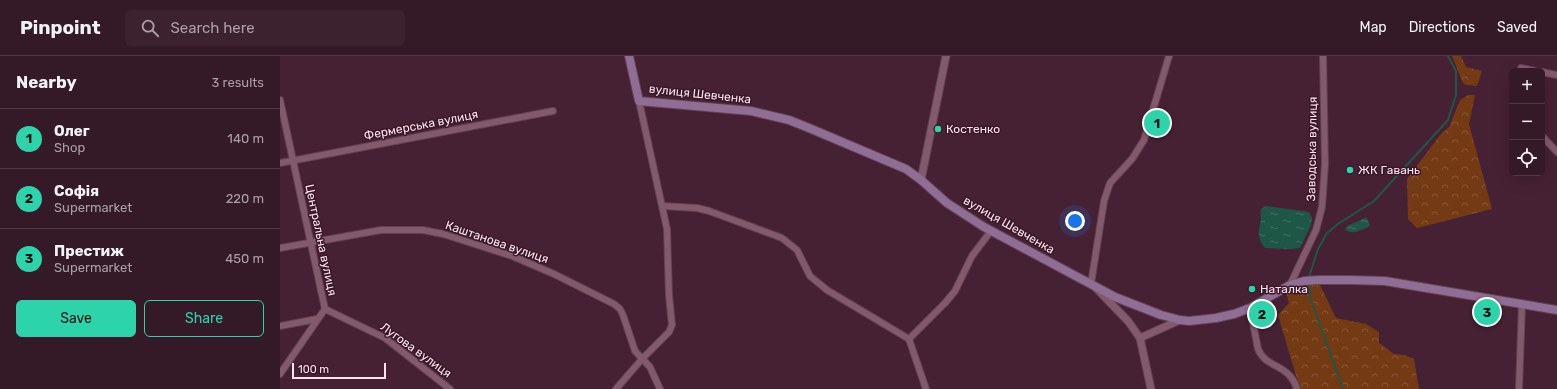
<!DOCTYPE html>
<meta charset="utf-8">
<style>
body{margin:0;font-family:Rubik,sans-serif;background:#3c222e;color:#f1f3f6}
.controls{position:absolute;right:12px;top:12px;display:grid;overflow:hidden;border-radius:6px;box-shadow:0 4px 16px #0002}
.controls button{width:36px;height:36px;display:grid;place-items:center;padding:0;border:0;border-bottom:1px solid #4e3843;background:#341926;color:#f1f3f6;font:20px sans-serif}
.scale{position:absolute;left:12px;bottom:10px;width:94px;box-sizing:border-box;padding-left:4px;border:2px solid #fce3ed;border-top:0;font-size:11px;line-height:14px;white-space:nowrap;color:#fce3ed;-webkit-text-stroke:3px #3b1829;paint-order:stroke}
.you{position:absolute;left:795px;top:165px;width:14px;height:14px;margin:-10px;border:3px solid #fff;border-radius:50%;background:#1a73e8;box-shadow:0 0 0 6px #1a73e833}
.badge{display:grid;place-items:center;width:26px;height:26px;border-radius:50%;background:#2dd4ab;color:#111;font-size:13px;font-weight:700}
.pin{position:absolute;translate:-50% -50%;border:2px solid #fff;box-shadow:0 1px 4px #0006}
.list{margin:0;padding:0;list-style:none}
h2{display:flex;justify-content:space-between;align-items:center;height:52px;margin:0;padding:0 16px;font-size:17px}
h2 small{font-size:13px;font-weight:400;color:#a9a0a7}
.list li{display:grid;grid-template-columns:26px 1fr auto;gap:12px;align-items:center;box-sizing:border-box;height:60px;padding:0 16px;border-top:1px solid #4e3843}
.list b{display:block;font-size:15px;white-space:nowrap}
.list p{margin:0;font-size:13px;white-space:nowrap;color:#a9a0a7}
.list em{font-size:13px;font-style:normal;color:#a9a0a7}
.actions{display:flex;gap:8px;padding:12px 16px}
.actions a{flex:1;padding:9px 0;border:1px solid #2dd4ab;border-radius:6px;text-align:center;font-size:14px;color:#2dd4ab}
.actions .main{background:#2dd4ab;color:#111}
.icon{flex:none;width:22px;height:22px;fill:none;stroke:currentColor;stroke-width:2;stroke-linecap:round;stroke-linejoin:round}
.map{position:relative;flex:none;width:1277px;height:333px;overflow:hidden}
header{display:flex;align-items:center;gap:24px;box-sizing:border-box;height:56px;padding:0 20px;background:#341926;border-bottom:1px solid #4e3843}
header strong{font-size:19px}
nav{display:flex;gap:22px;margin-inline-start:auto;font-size:14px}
.search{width:280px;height:36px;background:#3c222e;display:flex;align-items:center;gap:10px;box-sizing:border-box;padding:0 14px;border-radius:6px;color:#a9a0a7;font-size:15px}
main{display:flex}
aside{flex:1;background:#341926}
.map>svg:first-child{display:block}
.forest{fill:url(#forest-crowns)}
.water{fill:url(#water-ripples)}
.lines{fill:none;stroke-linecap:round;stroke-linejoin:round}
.stream{stroke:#1f5747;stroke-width:2}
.minor-casing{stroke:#614252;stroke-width:8}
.tertiary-casing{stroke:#614252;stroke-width:9}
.secondary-casing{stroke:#614252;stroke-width:10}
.minor{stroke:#83596c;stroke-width:6}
.tertiary{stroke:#83596c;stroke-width:7}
.secondary{stroke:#8f6d95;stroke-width:8}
.poi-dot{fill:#2dd4ab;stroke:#3b1829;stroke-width:1.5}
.labels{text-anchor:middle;stroke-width:3;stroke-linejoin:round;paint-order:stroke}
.street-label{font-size:12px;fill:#fce3ed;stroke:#3b1829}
.poi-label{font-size:12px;fill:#fce3ed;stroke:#3b1829;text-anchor:start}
</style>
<header>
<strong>Pinpoint</strong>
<div class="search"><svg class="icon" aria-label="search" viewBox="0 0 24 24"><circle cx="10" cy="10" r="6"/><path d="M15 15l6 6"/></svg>Search here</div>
<nav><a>Map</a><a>Directions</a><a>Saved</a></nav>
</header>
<main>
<aside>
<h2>Nearby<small>3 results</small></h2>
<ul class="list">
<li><span class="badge">1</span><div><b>Олег</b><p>Shop</p></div><em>140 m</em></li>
<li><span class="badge">2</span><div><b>Софія</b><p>Supermarket</p></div><em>220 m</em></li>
<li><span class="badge">3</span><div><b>Престиж</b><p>Supermarket</p></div><em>450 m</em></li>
</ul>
<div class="actions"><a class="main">Save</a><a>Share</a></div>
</aside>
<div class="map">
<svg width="1277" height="333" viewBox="0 0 1277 333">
<defs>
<pattern id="forest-crowns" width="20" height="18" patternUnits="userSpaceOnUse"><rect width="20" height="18" fill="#733a13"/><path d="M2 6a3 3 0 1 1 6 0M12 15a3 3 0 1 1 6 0" fill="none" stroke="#885636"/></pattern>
<pattern id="water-ripples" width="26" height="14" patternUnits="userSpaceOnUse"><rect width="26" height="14" fill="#1f5747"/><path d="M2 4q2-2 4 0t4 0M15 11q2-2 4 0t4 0" fill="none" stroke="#406f62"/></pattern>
</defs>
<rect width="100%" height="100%" fill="#462133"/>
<g class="forest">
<path d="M1172,0H1181L1186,11L1202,15L1197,30C1193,29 1187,30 1184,28C1182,26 1174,4 1172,0Z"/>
<path d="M1188,39H1195L1189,68L1212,153L1137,172L1128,163L1127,123L1160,79L1169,71L1180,44Z"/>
<path d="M1029,229H1040L1056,262L1086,268L1099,276V287L1114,298L1125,299L1134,303L1139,333H1020L998,259L1009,247L1006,236L1016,231Z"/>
</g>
<g class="water">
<path d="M986,150L1029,156L1032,162L1031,169L1020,192L1012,193L985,192C976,179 979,176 981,163C981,159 980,156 981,153Z"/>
<path d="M1085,162H1087L1090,169L1088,171C1081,174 1071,180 1065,173L1067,170Z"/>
</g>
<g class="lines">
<g class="stream">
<path d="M1029,221L1038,193L1047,177L1058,168L1094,145L1168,64L1176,39V15L1168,0"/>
<path d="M1029,228L1031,244L1063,333"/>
</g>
<g class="minor-casing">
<g id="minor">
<path d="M1241,12L1255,15"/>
<path d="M1262,16L1277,19"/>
<path d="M0,44L45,253L0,318"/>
<path d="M1262,80L1277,96"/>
<path d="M0,107L273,55"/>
<path d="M382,150L417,152L429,155L502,182L517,194L530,220L547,234L629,283"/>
<path d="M0,192L101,174H143L163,178L232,200L274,218L334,248L340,253L343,259L355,295L370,311L380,333"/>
<path d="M811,228L824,145L830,127L852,103L864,84L889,0"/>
<path d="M1010,229L1036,174L1042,151L1045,108L1043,0"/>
<path d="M970,252L978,293C986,313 1009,307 1017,333"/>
<path d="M45,253L105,282L170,333"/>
<path d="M0,270L37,263"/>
<path d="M629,283L665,247L675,235L692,200L711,175"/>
<path d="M629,283L646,333"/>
<path d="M336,333L362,303L389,276L392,269L389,239L387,173L359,45"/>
<path d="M1239,333L1242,248"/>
</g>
</g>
<g class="tertiary-casing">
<g id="tertiary">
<path d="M641,124L666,0"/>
<path d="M817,233L848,265L860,282L871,333"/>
<path d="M860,282L900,264"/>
</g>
</g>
<g class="secondary-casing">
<path id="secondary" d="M349,0L359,45L471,55L509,64L529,72L626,113L641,124L667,147L704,171L835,241L881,259L900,264L909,265L936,262L954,258L970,252L1010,229L1024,225L1039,224H1071L1105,225L1277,254"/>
</g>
<use href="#minor" class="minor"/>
<use href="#tertiary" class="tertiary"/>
<use href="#secondary" class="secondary"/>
</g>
<g class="poi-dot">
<circle cx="658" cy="73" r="4"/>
<circle cx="1070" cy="114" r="4"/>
<circle cx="972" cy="233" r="4"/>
</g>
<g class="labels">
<g class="street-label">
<text transform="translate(420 38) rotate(6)" y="4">вулиця Шевченка</text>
<text transform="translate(141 69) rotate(-11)" y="4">Фермерська вулиця</text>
<text transform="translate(1032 93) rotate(-89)" y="4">Заводська вулиця</text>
<text transform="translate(729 169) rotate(30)" y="4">вулиця Шевченка</text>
<text transform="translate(41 184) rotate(78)" y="4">Центральна вулиця</text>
<text transform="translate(217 186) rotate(19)" y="4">Каштанова вулиця</text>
<text transform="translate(136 294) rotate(36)" y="4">Лугова вулиця</text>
</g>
<g class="poi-label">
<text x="666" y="77">Костенко</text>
<text x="1078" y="118">ЖК Гавань</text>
<text x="980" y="237">Наталка</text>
</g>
</g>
</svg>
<div class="controls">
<button>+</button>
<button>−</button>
<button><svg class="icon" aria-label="locate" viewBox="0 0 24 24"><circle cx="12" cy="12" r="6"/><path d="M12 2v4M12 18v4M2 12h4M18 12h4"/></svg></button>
</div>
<div class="scale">100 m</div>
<div class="you"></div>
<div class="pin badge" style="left:877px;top:67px">1</div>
<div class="pin badge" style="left:982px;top:258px">2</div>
<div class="pin badge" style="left:1207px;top:256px">3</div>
</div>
</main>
